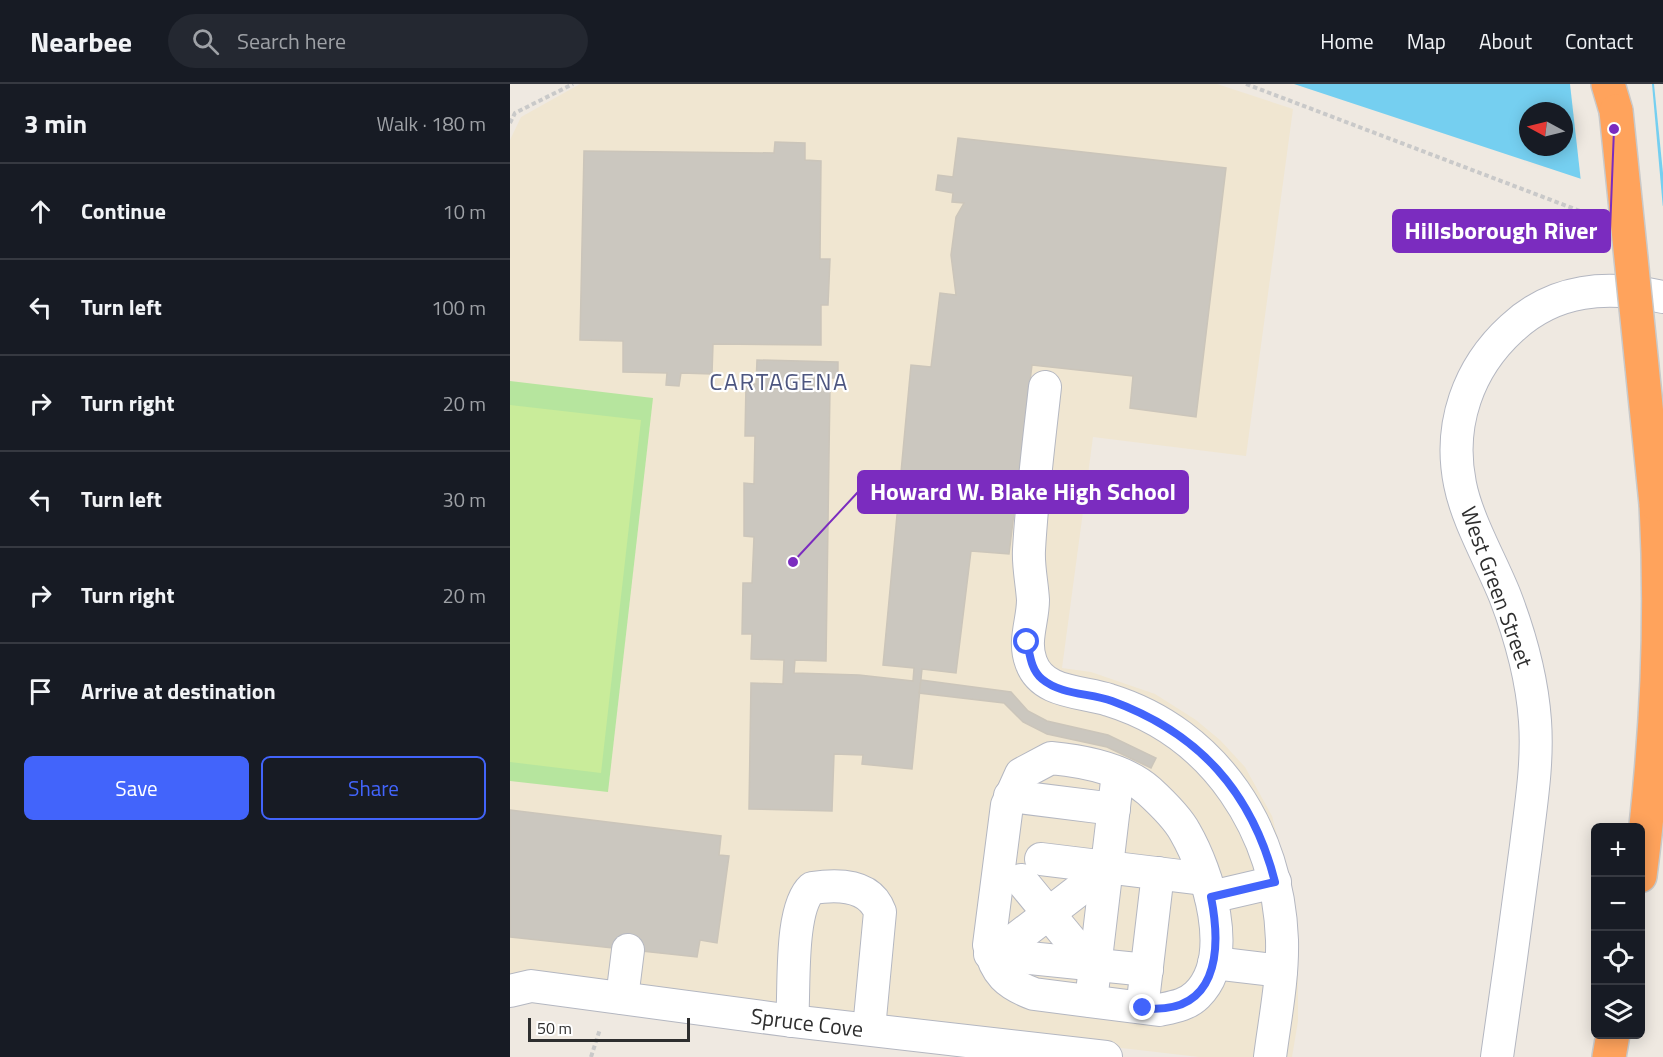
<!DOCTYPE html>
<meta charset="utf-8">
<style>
body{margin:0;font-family:"Titillium Web",sans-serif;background:#242831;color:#f1f3f6}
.controls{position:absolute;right:18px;bottom:18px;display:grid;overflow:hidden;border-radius:9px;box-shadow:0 3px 15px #0003}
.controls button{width:54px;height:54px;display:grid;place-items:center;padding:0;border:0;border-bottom:2px solid #363941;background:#171b24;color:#f1f3f6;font:30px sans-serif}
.compass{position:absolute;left:1009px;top:18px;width:54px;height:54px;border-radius:50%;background:#171b24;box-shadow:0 3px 15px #0003;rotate:277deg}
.scale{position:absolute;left:18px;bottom:15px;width:162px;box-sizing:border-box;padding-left:6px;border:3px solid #2e2e2e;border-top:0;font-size:16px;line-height:21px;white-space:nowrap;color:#2e2e2e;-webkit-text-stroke:4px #fff;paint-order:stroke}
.stop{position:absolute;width:18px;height:18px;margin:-14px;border:4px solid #4264fb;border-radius:50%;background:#fff}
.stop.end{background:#4264fb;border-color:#fff;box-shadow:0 2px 6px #0008}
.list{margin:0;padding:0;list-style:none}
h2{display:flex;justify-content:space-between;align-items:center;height:78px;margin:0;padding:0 24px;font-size:26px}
h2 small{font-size:20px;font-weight:400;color:#9ea1a6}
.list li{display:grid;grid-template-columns:39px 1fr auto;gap:18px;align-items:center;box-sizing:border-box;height:96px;padding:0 24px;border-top:2px solid #363941}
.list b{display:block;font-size:22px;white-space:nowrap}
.list em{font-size:20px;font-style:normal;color:#9ea1a6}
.actions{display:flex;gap:12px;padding:18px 24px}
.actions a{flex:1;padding:14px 0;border:2px solid #4264fb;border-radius:9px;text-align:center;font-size:21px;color:#4264fb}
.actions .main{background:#4264fb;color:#fff}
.icon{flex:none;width:33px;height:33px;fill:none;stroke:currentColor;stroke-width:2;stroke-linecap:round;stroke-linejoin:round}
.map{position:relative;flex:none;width:1153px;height:973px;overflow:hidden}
header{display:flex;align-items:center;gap:36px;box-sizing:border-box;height:84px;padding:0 30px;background:#171b24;border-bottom:2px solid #363941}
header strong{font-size:28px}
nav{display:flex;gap:33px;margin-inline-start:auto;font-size:21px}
.search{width:420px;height:54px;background:#242831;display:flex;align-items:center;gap:15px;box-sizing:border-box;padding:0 21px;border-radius:33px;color:#9ea1a6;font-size:22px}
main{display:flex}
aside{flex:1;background:#171b24}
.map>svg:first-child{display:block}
.education{fill:#f0e6d1}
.green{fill:#b6e59e}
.pitch{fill:#c9ec9a}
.water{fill:#75cff0;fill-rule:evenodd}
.pier{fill:#efe9e1}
.building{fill:#cbc7bf;stroke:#cbc5ba;stroke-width:1.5}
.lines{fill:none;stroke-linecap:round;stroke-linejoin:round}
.minor-casing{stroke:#b4b7c1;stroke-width:34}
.highway-casing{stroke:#c9c9c9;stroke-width:36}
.path{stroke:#c9c9c9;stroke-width:4;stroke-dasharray:4.5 3;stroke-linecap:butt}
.minor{stroke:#fff;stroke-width:32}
.highway{stroke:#ffa35c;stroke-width:33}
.highway-bridge-casing{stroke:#c9c9c9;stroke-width:36;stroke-linecap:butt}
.highway-bridge{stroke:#ffa35c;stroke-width:33}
.route{stroke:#4264fb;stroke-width:8}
.labels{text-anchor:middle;stroke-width:4.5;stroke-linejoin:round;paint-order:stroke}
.street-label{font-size:22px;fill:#2e2e2e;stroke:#fff}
.neighbourhood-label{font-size:24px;letter-spacing:1.5px;fill:#4d5680;stroke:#fff}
.leader{fill:none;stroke:#7b2cbf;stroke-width:2}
.callout-dot{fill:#7b2cbf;stroke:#fff;stroke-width:2}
.callout{fill:#7b2cbf;stroke:#7b2cbf;stroke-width:2}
.callout-label{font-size:24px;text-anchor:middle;font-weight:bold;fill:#fff}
</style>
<header>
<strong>Nearbee</strong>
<div class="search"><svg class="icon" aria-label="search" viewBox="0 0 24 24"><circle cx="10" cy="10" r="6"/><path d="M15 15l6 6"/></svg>Search here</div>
<nav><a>Home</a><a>Map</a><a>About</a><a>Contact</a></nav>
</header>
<main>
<aside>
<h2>3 min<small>Walk · 180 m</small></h2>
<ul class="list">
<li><svg class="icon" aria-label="ahead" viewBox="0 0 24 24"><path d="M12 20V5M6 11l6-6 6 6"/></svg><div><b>Continue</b></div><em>10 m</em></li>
<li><svg class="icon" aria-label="left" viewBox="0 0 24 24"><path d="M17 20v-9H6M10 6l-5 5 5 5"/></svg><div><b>Turn left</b></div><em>100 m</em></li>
<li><svg class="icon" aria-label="right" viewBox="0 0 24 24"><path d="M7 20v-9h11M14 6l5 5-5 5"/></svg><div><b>Turn right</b></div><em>20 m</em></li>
<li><svg class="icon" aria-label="left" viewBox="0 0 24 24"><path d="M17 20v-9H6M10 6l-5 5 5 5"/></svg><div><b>Turn left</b></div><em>30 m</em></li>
<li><svg class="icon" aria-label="right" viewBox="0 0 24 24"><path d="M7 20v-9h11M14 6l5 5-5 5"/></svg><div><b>Turn right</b></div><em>20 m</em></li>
<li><svg class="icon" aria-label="arrive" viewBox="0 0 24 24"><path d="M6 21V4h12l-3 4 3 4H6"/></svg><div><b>Arrive at destination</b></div></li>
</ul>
<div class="actions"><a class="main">Save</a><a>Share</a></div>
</aside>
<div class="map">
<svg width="1153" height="973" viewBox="0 0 1153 973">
<rect width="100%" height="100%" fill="#efe9e1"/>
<path class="education" d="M70,0H707L783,25L736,372L583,353L552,584L581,588L645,610L686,636L710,656L735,683L762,732L777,790L788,857V937L782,973H689L0,893V56L11,33Z"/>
<path class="green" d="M0,297L143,314L98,708L0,697Z"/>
<path class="pitch" d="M0,321L131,336L91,689L0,678Z"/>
<path class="water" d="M784,0H1153V122ZM1018,27H1054V63H1018Z"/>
<g class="pier">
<path d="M1060,0H1142L1153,125L1071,98Z"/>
<path d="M1144,0H1153V89Z"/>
</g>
<g class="building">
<path d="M448,54L716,84L686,333L620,324L623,292L522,281L499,470L461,467L446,589L412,585L402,685L352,680L353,671L324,670L322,727L239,725L241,599L273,600L274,576L241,575L242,550H232L233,499H242L244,453L234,452V399L244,400L245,352H235L236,300H246L247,276L328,278V294H318V302H320L316,577L285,576L284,589L349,591L403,597L404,584L373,581L401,281L421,283L430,209L446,211L441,171L446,133L454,119L442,118L443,109L426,106L428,91L443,93Z"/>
<path d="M265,58L295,59V76L311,77L310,175H320L318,221H311V261L203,260L202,290L171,289L169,302L156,301L157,289L113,288V257L70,256L74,67L264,69Z"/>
<path d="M411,596L501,608L518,627L537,637L598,651L646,674L641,684L597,663L537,650L513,638L494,619L409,609Z"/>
<path d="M0,726L211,752L209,771L219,772L207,859L190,856L187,873L0,853Z"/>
</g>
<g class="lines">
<g class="minor-casing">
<g id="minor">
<path d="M535,303C529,357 522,412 519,466C518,482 522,499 523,516C523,537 513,557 521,578C532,610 572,607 599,616C706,649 768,747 772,856C773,895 765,934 760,973"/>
<path d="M541,674C573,677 613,684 639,707C651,718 667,733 675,748C698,788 726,873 687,911C677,921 663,923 649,926L524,910C497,900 485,889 479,861L497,721L511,690Z"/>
<path d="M500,712L604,725"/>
<path d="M531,775L695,795"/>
<path d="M511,796L580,880"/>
<path d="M701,813L765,798"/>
<path d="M480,870L637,886"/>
<path d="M486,870L573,803"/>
<path d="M704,879L771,887"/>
<path id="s1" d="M0,907L21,902L282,937L596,973"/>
<path d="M634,908L648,789"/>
<path d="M112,914L118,866"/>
<path d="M581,917L608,689"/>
<path d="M282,937C285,905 279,825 302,804C328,800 360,800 370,828L359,945"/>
<path d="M987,973C997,903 1007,832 1016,762C1021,720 1028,679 1025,637C1022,594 1010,551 995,512C981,477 957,436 950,400C938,341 958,284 1002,244C1045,204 1097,201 1153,213"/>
</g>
</g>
<g class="highway-casing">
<g id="highway">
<path d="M1098,0L1106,27"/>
<path d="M1130,792C1146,668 1153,545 1146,420"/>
<path d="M1099,973L1103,950"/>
</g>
</g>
<g class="path">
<path d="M736,0L1070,127"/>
<path d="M0,39L5,29L63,0"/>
<path d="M81,973L90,945"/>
</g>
<use href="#minor" class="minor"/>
<use href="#highway" class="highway"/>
<g class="highway-bridge-casing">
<path id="highway-bridge" d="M1106,27L1146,420"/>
</g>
<use href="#highway-bridge" class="highway-bridge"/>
</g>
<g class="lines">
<path class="route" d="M517,558C520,571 521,586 532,595C551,611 580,609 602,617C689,649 742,708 765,798L701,813C712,869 707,932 633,924"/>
</g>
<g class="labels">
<g class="street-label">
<text transform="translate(987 503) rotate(70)" y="8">West Green Street</text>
<text dy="8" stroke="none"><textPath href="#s1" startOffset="300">Spruce Cove</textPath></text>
</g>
<g class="neighbourhood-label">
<text x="269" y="306">CARTAGENA</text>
</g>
</g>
<path class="leader" d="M1104 45L1100 147M283 478L348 408"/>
<g class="callout-dot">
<circle cx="1104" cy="45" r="6"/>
<circle cx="283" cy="478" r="6"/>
</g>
<g class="callout">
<rect x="883" y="126" width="217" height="42" rx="6"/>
<rect x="348" y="387" width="330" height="42" rx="6"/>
</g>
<g class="callout-label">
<text x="991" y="155">Hillsborough River</text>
<text x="513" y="416">Howard W. Blake High School</text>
</g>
</svg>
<div class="controls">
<button>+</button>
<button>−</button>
<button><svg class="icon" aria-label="locate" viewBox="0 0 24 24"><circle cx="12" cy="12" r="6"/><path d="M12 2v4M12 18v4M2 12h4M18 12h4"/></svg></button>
<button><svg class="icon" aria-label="layers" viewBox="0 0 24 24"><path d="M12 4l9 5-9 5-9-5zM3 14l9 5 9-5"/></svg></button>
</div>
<svg class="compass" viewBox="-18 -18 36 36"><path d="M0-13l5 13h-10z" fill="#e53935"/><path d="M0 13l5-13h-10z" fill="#9ea1a6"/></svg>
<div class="scale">50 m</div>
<div class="stop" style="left:517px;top:558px"></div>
<div class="stop end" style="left:633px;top:924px"></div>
</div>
</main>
